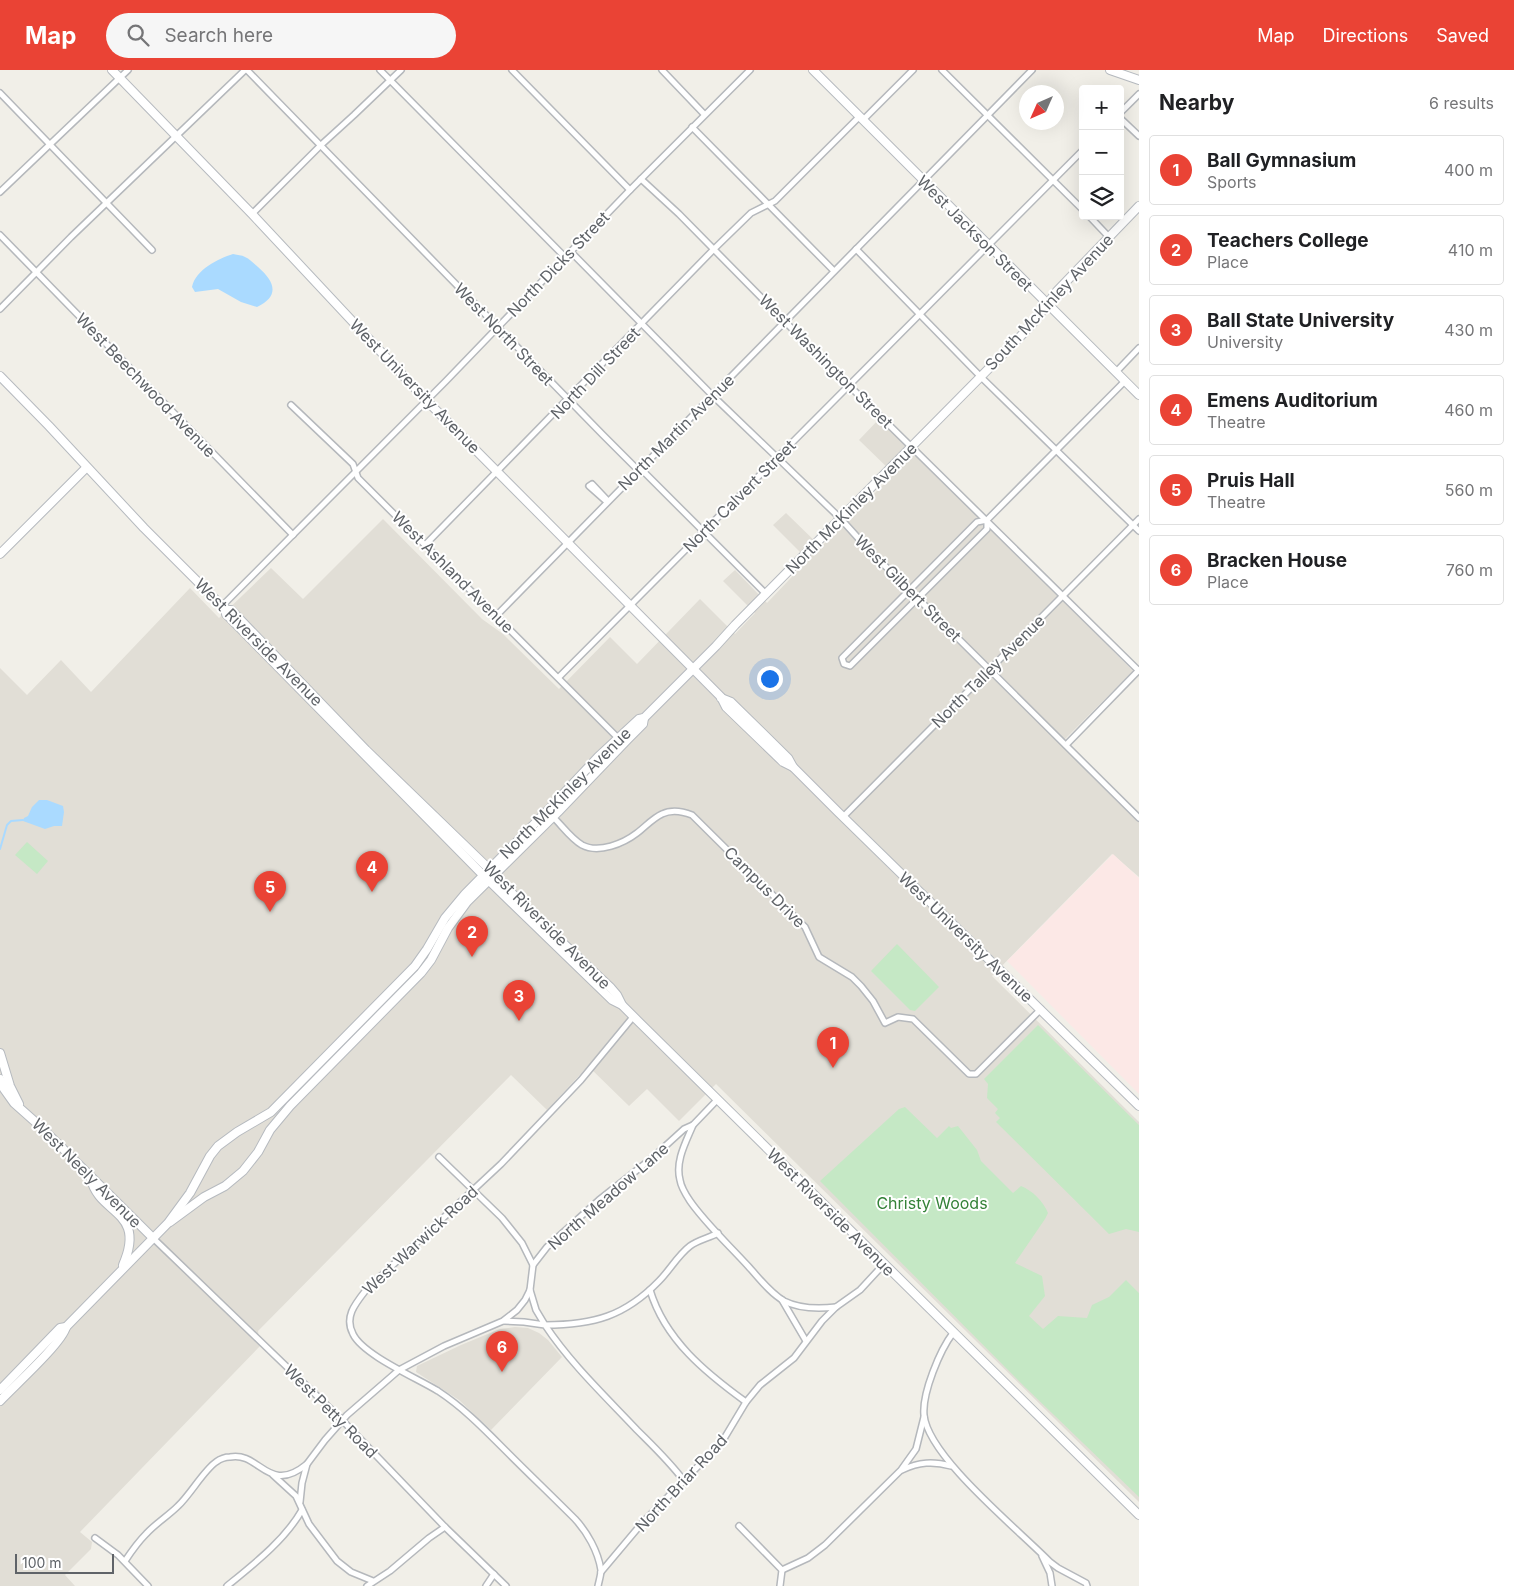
<!DOCTYPE html>
<meta charset="utf-8">
<style>
body{margin:0;font-family:Inter,sans-serif;background:#f6f6f6;color:#202124}
.controls{position:absolute;right:15px;top:15px;display:grid;overflow:hidden;border-radius:5px;box-shadow:0 5px 20px #0002}
.controls button{width:45px;height:45px;display:grid;place-items:center;padding:0;border:0;border-bottom:1px solid #e0e0e0;background:#fff;color:#202124;font:25px sans-serif}
.compass{position:absolute;left:1019px;top:15px;width:45px;height:45px;border-radius:50%;background:#fff;box-shadow:0 5px 20px #0002;rotate:225deg}
.scale{position:absolute;left:15px;bottom:12px;width:99px;box-sizing:border-box;padding-left:5px;border:2px solid #5f6368;border-top:0;font-size:14px;line-height:18px;white-space:nowrap;color:#5f6368;-webkit-text-stroke:4px #fff;paint-order:stroke}
.you{position:absolute;left:769px;top:608px;width:18px;height:18px;margin:-12px;border:4px solid #fff;border-radius:50%;background:#1a73e8;box-shadow:0 0 0 8px #1a73e833}
.badge{display:grid;place-items:center;width:32px;height:32px;border-radius:50%;background:#ea4335;color:#fff;font-size:16px;font-weight:700}
.pin{position:absolute;translate:-50% -41px;filter:drop-shadow(0 1px 2px #0008)}
.pin::after{content:'';position:absolute;top:26px;width:18px;height:15px;background:inherit;clip-path:polygon(0 0,100% 0,50% 100%)}
.list{margin:0;padding:0;list-style:none}
h2{display:flex;justify-content:space-between;align-items:center;height:65px;margin:0;padding:0 20px;font-size:21px}
h2 small{font-size:16px;font-weight:400;color:#757577}
.list li{display:grid;grid-template-columns:32px 1fr auto;gap:15px;align-items:center;box-sizing:border-box;height:70px;margin:0 10px 10px;padding:0 10px;border:1px solid #e0e0e0;border-radius:5px}
.list b{display:block;font-size:19px;white-space:nowrap}
.list p{margin:0;font-size:16px;white-space:nowrap;color:#757577}
.list em{font-size:16px;font-style:normal;color:#757577}
.icon{flex:none;width:28px;height:28px;fill:none;stroke:currentColor;stroke-width:2;stroke-linecap:round;stroke-linejoin:round}
.map{position:relative;flex:none;width:1139px;height:1516px;overflow:hidden}
header{display:flex;align-items:center;gap:30px;box-sizing:border-box;height:70px;padding:0 25px;background:#ea4335;color:#fff}
header strong{font-size:24px}
nav{display:flex;gap:28px;margin-inline-start:auto;font-size:18px}
.search{width:350px;height:45px;background:#f6f6f6;display:flex;align-items:center;gap:12px;box-sizing:border-box;padding:0 18px;border-radius:28px;color:#757577;font-size:19px}
main{display:flex}
aside{flex:1;background:#fff}
.map>svg:first-child{display:block}
.education{fill:#e1ded6}
.medical{fill:#fce8e6}
.green{fill:#c5e8c5}
.water{fill:#aadaff}
.lines{fill:none;stroke-linecap:round;stroke-linejoin:round}
.stream{stroke:#aadaff;stroke-width:2}
.street-casing{stroke:#b5b8bc;stroke-width:8}
.secondary-casing{stroke:#b6babf;stroke-width:10}
.street{stroke:#fff;stroke-width:5}
.secondary{stroke:#fff;stroke-width:8}
.labels{text-anchor:middle;stroke-width:4;stroke-linejoin:round;paint-order:stroke}
.street-label{font-size:16px;fill:#5f6368;stroke:#fff}
.park-label{font-size:16px;fill:#348238;stroke:#fff}
</style>
<header>
<strong>Map</strong>
<div class="search"><svg class="icon" aria-label="search" viewBox="0 0 24 24"><circle cx="10" cy="10" r="6"/><path d="M15 15l6 6"/></svg>Search here</div>
<nav><a>Map</a><a>Directions</a><a>Saved</a></nav>
</header>
<main>
<div class="map">
<svg width="1139" height="1516" viewBox="0 0 1139 1516">
<rect width="100%" height="100%" fill="#f1efe8"/>
<g class="education">
<path d="M880,348L1133,601L1065,669L1062,674L1139,751V807L1112,784L992,906L1139,1052V1432L716,1014L679,1051L647,1019L629,1036L588,996L547,1040L511,1005L258,1261L260,1276L80,1462L92,1472L91,1479L65,1505L75,1516H0V598L27,625L61,590L91,622L190,518L219,548L271,498L303,529L383,449L482,549L503,564L559,619L610,567L637,594L700,529L735,564L755,543L723,511L735,500L767,533L808,490L773,455L786,443L821,477L894,404L859,370Z"/>
<path d="M515,1257L528,1258L539,1263L548,1270L562,1287L491,1360L459,1330L416,1302L417,1296L461,1275L500,1259Z"/>
</g>
<path class="medical" d="M1113,784L1139,808V1024L1007,891Z"/>
<g class="green">
<path d="M27,772L48,791L37,804L15,785Z"/>
<path d="M897,874L939,917L915,941L910,940L871,901Z"/>
<path d="M1038,955L1139,1055V1162L1126,1159L1109,1164L996,1052L1000,1048L995,1043L998,1039L987,1028L988,1014L984,1009Z"/>
<path d="M905,1037L937,1068L949,1056L951,1058L958,1056L977,1080L981,1091L1013,1123L1021,1116C1033,1121 1043,1131 1048,1143L1045,1149L1015,1193L1042,1206L1045,1226L1029,1246L1043,1259L1058,1246L1087,1248L1092,1235L1109,1227L1126,1210L1139,1223V1427L1026,1318L820,1111L899,1039Z"/>
</g>
<g class="water">
<path d="M233,184C237,185 242,185 245,187C250,189 254,194 258,197C275,212 280,226 257,237L241,232L218,219L195,222L192,217C196,199 218,189 233,184Z"/>
<path d="M39,730H47L63,736L64,742L62,756H54L45,759L23,751L24,748L28,746L32,737Z"/>
</g>
<g class="lines">
<path class="stream" d="M0,779L7,755L11,751L23,750"/>
<g class="street-casing">
<g id="street">
<path d="M247,0L603,365L635,397L644,402L766,524"/>
<path d="M380,0L565,187"/>
<path d="M512,0L630,120"/>
<path d="M662,0L704,44"/>
<path d="M942,0L1083,140"/>
<path d="M0,23L152,180"/>
<path d="M1120,43L1139,24"/>
<path d="M1120,48L1139,66"/>
<path d="M863,50L913,0"/>
<path d="M692,57L834,201"/>
<path d="M641,109L679,144L816,283L1139,601"/>
<path d="M0,122L128,0"/>
<path d="M252,144L321,75L354,45L401,0"/>
<path d="M1089,146L1109,167"/>
<path d="M0,165L293,465"/>
<path d="M856,179L981,307L1139,461"/>
<path d="M571,182L712,325L840,448L868,479L1139,748"/>
<path d="M0,239L71,167L245,0"/>
<path d="M1116,302L1139,278"/>
<path d="M291,335L353,394L358,408L618,668"/>
<path d="M607,432L589,416L592,414L608,431"/>
<path d="M987,450V459L850,596L844,594L842,588L977,452L987,450L1125,311"/>
<path d="M425,475L714,179L751,143L775,131L859,47"/>
<path d="M222,536L446,311L630,120L750,0"/>
<path d="M496,546L1032,0"/>
<path d="M559,607L1083,80"/>
<path d="M1066,675L1139,600"/>
<path d="M551,745C561,754 570,768 582,775C599,784 624,773 637,763C645,757 653,748 662,744C672,739 682,741 692,745L805,857L819,887L852,907L861,916L873,931L885,953L898,947L913,949L969,1004H976L1041,939"/>
<path d="M843,747L1139,449"/>
<path d="M693,1055C686,1072 675,1091 680,1110C681,1117 686,1125 690,1131C706,1154 729,1175 748,1196C759,1208 770,1223 784,1231C800,1239 819,1239 836,1237"/>
<path d="M439,1087L502,1148L522,1173L533,1195"/>
<path d="M153,1168L342,1350L445,1457L506,1516"/>
<path d="M530,1220L536,1240L545,1255C594,1255 625,1246 659,1211C670,1200 678,1185 690,1176C698,1170 709,1168 718,1163"/>
<path d="M650,1220C665,1270 706,1303 746,1332"/>
<path d="M782,1230L806,1271"/>
<path d="M504,1251L524,1252L545,1255C571,1294 605,1326 637,1360C653,1376 670,1392 684,1411"/>
<path d="M953,1263C940,1280 922,1323 924,1345C928,1387 1019,1460 1050,1492L1058,1498L1086,1513L1087,1516"/>
<path d="M902,1400C919,1392 933,1391 951,1396"/>
<path d="M273,1405L296,1426L309,1454L337,1491L351,1502L373,1511"/>
<path d="M300,1432L302,1413L307,1394L325,1370L347,1345L399,1300L444,1276L503,1251L517,1240L525,1230L530,1220L533,1195L547,1177L599,1130L651,1089L684,1059L693,1055L717,1030"/>
<path d="M739,1456L782,1500L780,1516"/>
<path d="M95,1468L118,1485L148,1516"/>
<path d="M1042,1486L1050,1503L1052,1516"/>
<path d="M125,1491C131,1482 138,1472 146,1464C156,1453 168,1446 178,1436C190,1425 204,1400 216,1392C220,1389 225,1387 230,1387C260,1381 268,1426 307,1394"/>
<path d="M782,1500L808,1488L825,1475L901,1400L916,1379L924,1347"/>
<path d="M601,1502L643,1452L722,1372L746,1332L760,1315L794,1288L822,1251L836,1237L860,1220L884,1194"/>
<path d="M227,1516C254,1494 285,1470 302,1440"/>
<path d="M367,1516L390,1501L429,1468L445,1457"/>
<path d="M486,1516L494,1504"/>
<path d="M598,1516C599,1511 601,1505 601,1500C598,1481 587,1462 575,1449C552,1426 529,1404 507,1382C485,1360 464,1338 438,1321C417,1308 363,1285 353,1264C344,1247 355,1234 366,1220L501,1094L581,1010L633,947"/>
</g>
</g>
<g class="secondary-casing">
<g id="secondary">
<path d="M112,0L252,144L426,330L721,627L726,637L783,692L793,697"/>
<path d="M813,0L1139,325"/>
<path d="M1110,0L1139,10"/>
<path d="M0,306L49,356L144,458L226,540H231L366,680L485,795L535,847L611,918L617,925L622,935L638,951L1139,1445"/>
<path d="M0,484L86,398"/>
<path d="M226,540V544L483,805L612,930L622,935"/>
<path d="M721,628L731,632L788,688L793,697L838,742L1139,1036"/>
<path d="M0,983L10,1016L19,1034"/>
<path d="M0,1009L4,1019L14,1033L41,1057L153,1168"/>
<path d="M91,1109C99,1145 147,1140 123,1195"/>
<path d="M170,1152L204,1127L225,1116L243,1101L258,1082L270,1060L290,1036L421,903L431,890L448,858L467,832L558,742L628,669L643,654L644,648"/>
<path d="M0,1320L60,1258L66,1257"/>
<path d="M0,1331C14,1316 62,1273 66,1257L168,1153L190,1123L210,1086L218,1076L237,1062L271,1042L415,896L427,879L445,848L465,824L552,736L598,687L639,649L644,648L716,576L735,555L1017,270L1033,253L1057,221L1139,136"/>
</g>
</g>
<use href="#street" class="street"/>
<use href="#secondary" class="secondary"/>
</g>
<g class="labels">
<g class="street-label">
<text transform="translate(975 163) rotate(45)" y="6">West Jackson Street</text>
<text transform="translate(558 194) rotate(-46)" y="6">North Dicks Street</text>
<text transform="translate(1049 232) rotate(-47)" y="6">South McKinley Avenue</text>
<text transform="translate(504 264) rotate(46)" y="6">West North Street</text>
<text transform="translate(826 291) rotate(45)" y="6">West Washington Street</text>
<text transform="translate(595 303) rotate(-46)" y="6">North Dill Street</text>
<text transform="translate(146 315) rotate(46)" y="6">West Beechwood Avenue</text>
<text transform="translate(415 316) rotate(46)" y="6">West University Avenue</text>
<text transform="translate(676 362) rotate(-45)" y="6">North Martin Avenue</text>
<text transform="translate(739 426) rotate(-45)" y="6">North Calvert Street</text>
<text transform="translate(851 438) rotate(-45)" y="6">North McKinley Avenue</text>
<text transform="translate(453 502) rotate(45)" y="6">West Ashland Avenue</text>
<text transform="translate(908 518) rotate(45)" y="6">West Gilbert Street</text>
<text transform="translate(259 572) rotate(45)" y="6">West Riverside Avenue</text>
<text transform="translate(988 601) rotate(-45)" y="6">North Talley Avenue</text>
<text transform="translate(565 723) rotate(-45)" y="6">North McKinley Avenue</text>
<text transform="translate(765 817) rotate(45)" y="6">Campus Drive</text>
<text transform="translate(547 855) rotate(45)" y="6">West Riverside Avenue</text>
<text transform="translate(966 867) rotate(44)" y="6">West University Avenue</text>
<text transform="translate(87 1103) rotate(45)" y="6">West Neely Avenue</text>
<text transform="translate(608 1126) rotate(-41)" y="6">North Meadow Lane</text>
<text transform="translate(831 1142) rotate(45)" y="6">West Riverside Avenue</text>
<text transform="translate(420 1170) rotate(-43)" y="6">West Warwick Road</text>
<text transform="translate(331 1341) rotate(45)" y="6">West Petty Road</text>
<text transform="translate(681 1413) rotate(-47)" y="6">North Briar Road</text>
</g>
<g class="park-label">
<text x="932" y="1139">Christy Woods</text>
</g>
</g>
</svg>
<div class="controls">
<button>+</button>
<button>−</button>
<button><svg class="icon" aria-label="layers" viewBox="0 0 24 24"><path d="M12 4l9 5-9 5-9-5zM3 14l9 5 9-5"/></svg></button>
</div>
<svg class="compass" viewBox="-18 -18 36 36"><path d="M0-13l5 13h-10z" fill="#e53935"/><path d="M0 13l5-13h-10z" fill="#757577"/></svg>
<div class="scale">100 m</div>
<div class="you"></div>
<div class="pin badge" style="left:833px;top:998px">1</div>
<div class="pin badge" style="left:472px;top:887px">2</div>
<div class="pin badge" style="left:519px;top:951px">3</div>
<div class="pin badge" style="left:372px;top:822px">4</div>
<div class="pin badge" style="left:270px;top:842px">5</div>
<div class="pin badge" style="left:502px;top:1302px">6</div>
</div>
<aside>
<h2>Nearby<small>6 results</small></h2>
<ul class="list">
<li><span class="badge">1</span><div><b>Ball Gymnasium</b><p>Sports</p></div><em>400 m</em></li>
<li><span class="badge">2</span><div><b>Teachers College</b><p>Place</p></div><em>410 m</em></li>
<li><span class="badge">3</span><div><b>Ball State University</b><p>University</p></div><em>430 m</em></li>
<li><span class="badge">4</span><div><b>Emens Auditorium</b><p>Theatre</p></div><em>460 m</em></li>
<li><span class="badge">5</span><div><b>Pruis Hall</b><p>Theatre</p></div><em>560 m</em></li>
<li><span class="badge">6</span><div><b>Bracken House</b><p>Place</p></div><em>760 m</em></li>
</ul>
</aside>
</main>
